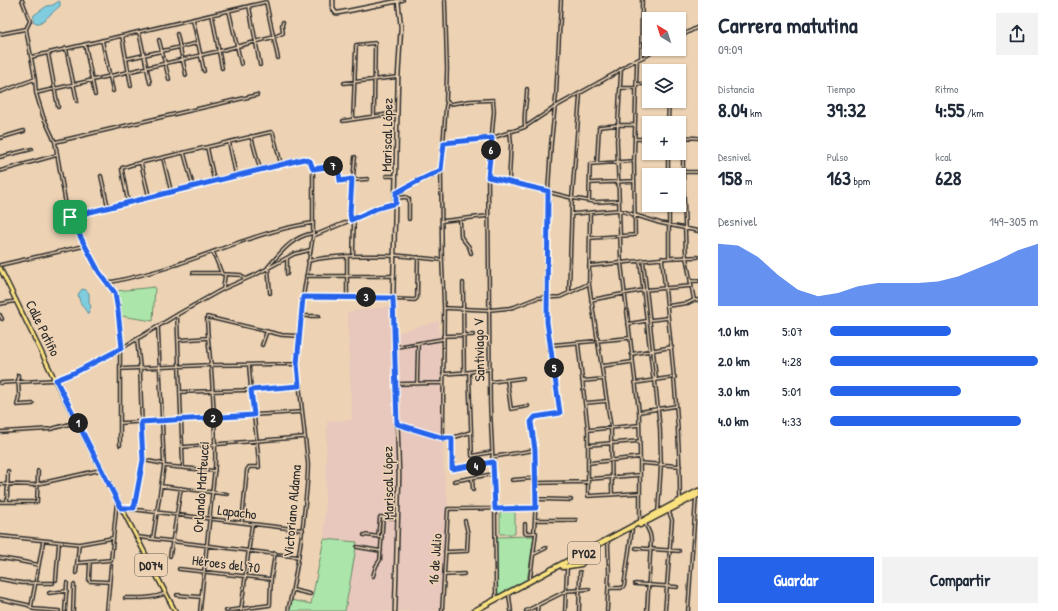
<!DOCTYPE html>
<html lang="es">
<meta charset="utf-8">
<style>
body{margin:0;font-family:"Patrick Hand",sans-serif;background:#f2f2f3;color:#1f2937;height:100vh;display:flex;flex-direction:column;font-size:15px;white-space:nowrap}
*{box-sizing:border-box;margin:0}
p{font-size:13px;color:#747a83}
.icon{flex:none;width:22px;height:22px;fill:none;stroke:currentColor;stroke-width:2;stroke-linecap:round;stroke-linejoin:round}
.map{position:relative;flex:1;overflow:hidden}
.sheet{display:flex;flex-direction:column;background:#fff;width:360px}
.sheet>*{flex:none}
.needle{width:26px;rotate:322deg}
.fabs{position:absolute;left:642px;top:12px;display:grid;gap:8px}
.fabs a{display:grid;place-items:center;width:44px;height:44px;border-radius:0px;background:#fff;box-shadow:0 1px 3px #0004;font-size:20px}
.pin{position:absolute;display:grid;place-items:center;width:34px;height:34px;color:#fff;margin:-17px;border-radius:8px;box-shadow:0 2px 6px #0006}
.km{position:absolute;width:20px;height:20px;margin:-10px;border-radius:50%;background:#222;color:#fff;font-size:11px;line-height:20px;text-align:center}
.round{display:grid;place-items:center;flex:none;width:42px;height:42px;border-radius:0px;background:#f2f2f3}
.headline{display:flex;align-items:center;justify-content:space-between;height:68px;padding:0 20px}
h1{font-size:22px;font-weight:700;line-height:30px}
.metrics{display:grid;grid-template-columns:repeat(3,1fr);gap:6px;height:68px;padding:4px 20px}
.metrics div{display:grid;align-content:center}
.metrics b{font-size:20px;font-weight:700}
.metrics small{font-size:11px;font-weight:400}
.metrics p{font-size:11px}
.chart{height:112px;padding:8px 20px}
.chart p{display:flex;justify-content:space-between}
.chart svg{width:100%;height:72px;margin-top:4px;fill:#2563eb;opacity:.7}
.cta{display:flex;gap:8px;margin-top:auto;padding:8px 20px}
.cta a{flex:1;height:46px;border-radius:0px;background:#2563eb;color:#fff;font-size:16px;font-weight:700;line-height:46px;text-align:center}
.cta a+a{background:#f2f2f3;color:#1f2937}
ul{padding:0 20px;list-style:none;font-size:13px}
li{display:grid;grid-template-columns:64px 48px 1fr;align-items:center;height:30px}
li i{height:10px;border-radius:5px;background:#2563eb}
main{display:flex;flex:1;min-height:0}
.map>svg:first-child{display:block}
.built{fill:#e8c8bc}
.green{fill:#abe5a9;stroke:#6b886a}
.water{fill:#80cde0;stroke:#5e8c98}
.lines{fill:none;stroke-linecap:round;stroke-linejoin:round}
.street-casing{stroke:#2b2b2b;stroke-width:4.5}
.secondary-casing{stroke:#2b2b2b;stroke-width:5.5}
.primary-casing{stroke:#2b2b2b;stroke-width:6}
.highway-casing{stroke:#2b2b2b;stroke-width:7}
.street{stroke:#edd3b4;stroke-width:1.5}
.secondary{stroke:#edd3b4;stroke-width:2.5}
.primary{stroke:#fae180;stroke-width:3}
.highway{stroke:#fae180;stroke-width:4}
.route-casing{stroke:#fff;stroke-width:8}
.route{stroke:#2563eb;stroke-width:5}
.labels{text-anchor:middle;stroke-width:3;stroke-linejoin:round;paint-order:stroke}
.shield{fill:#edd3b4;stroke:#655d54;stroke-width:1}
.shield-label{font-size:13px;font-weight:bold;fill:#2b2b2b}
.street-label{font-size:14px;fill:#2b2b2b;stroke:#edd3b4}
</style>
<main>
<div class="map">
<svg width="698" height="611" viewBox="0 0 698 611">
<rect width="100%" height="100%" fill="#edd3b4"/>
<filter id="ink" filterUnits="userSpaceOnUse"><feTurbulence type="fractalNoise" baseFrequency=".025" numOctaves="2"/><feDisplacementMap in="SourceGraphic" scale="8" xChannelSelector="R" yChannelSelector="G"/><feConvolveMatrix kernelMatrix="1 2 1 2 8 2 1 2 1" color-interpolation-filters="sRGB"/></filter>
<g filter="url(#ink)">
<!-- built -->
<path class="built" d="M391,306L392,334L439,321L444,472L448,505L441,611H345L357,543L324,539L327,421L352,420L347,312Z"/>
<!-- green -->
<path class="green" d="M155,287L153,321L121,316L116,291Z
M500,512H515V534H500Z
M534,536L527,581L497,596L496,537Z
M324,539L357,542L345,611H288L291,600L311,604Z"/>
<!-- water -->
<path class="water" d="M59,1L60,2V6C56,9 43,22 39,23C37,24 35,22 33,21L34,15L47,6L53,5Z
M82,289L86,290L89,293V303L91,306L88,314L80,302L78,295L79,293Z"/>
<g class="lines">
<!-- street casing -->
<g class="street-casing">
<path id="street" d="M22,0L30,21L26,29L35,79L36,93L43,116L55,142
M445,0L447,69L446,101L450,104L470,101L493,100L494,111L488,177L490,404L495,509L496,599
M398,1L403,0
M249,6L260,65
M229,11L241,64
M212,15L222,68
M193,20L204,71
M139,32L150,83
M0,34L26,29
M177,34L186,75
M122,36L131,86
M679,37L698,27
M102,40L113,91
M159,40L169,79
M85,44L95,95
M66,48L77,101
M48,53L58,107
M31,57L266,2L278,58
M641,58L642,0
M126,59L198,43
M621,70L617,141L621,262L639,412L640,457V521
M344,83L398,77
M636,84H649
M620,88H635
M0,92L35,79
M36,93L219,51L274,37L283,33L282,25L283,22
M353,119L356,45L375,43L374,116
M343,121L396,113
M668,123L669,101
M525,127C523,114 527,101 527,89
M251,136L260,169
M679,137L698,138
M683,137V172L686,257L694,300
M0,138L24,131
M635,139H649
M229,142L236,175
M445,143L492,138L525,127L555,107L614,74L628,64L648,55L657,49
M207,147L214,180
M184,153L193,186
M668,153V175
M0,157L32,149
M163,158L171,191
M141,163L149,197
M597,163L599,127L618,125H635
M313,169L334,166L339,174L340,181L368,179
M0,171L57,155
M683,172H698
M101,176L108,207
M386,176H395
M488,177L572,198L595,202L618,201
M509,181L511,143L510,131
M590,183L634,181
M397,193L417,181L441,171
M396,198L406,197L409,199V219
M589,201L590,164L634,161
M128,202L122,170V168L131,165L271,132L273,133L281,164
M669,205V258
M572,214L619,210L660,223L698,231
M590,214L589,284L611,428L612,494
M70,217L300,159C309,159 312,163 313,171V236L303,297L297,364L308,464C308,481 306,497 304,514C301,547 295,579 288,611
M460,219L461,237L469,247L471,253
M351,220L350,213L355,157
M442,221L488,216
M313,236L378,209L394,203
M590,238L635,235L634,161L637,60
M213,252L222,274L241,275L244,278
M394,255L442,260
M353,256L354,218
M287,258V274
M662,258C670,339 680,417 680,499
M308,261C336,254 366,256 394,256
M640,261L653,377L655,380L656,377L643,260
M0,265L84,246
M589,266L669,258L698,257
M193,273H221
M306,276H394
M690,281H698
M107,283C130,278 153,273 175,265C221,250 265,230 312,223
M463,283L464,373
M223,289L225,275
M569,292L572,198L580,95
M270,293L268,267C281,252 292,237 313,233
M347,296V256
M303,297L393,298
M393,299L415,300L417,298L418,257
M591,300L643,290L691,286
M0,304L16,301
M667,306L688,303L694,300H698
M444,308L489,310L509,308L514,307L537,298L560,297L588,284
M0,315L2,319
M177,315L183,468
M301,316H319
M650,320L668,318
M628,324L646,321
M158,328L164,466
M443,336L473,335
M179,340L207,338
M578,343L588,430V496L639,493
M262,345L267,331
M551,345L629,338
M396,347L443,339
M122,348L119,311L115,293L99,272L67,211L55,142L257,95
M631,354L672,347
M602,366L632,362
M120,369L210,365L297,364
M469,372L472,456L492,452
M443,374L469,372L490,369
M18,375L19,396L17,405L33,404
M507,380L511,409L528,406
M655,380L660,429L661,465L658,512
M582,381L604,379
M490,382L523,378
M0,383L55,380L68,376L122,348L180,313L223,289L257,274L294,254L310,250
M635,383L675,377
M396,384L443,383
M417,384L418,344
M180,392L251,390L298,386
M585,403L607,401
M639,412L676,406
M120,423L301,412
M398,425L446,439L452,438L471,432
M588,430L639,425
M0,432L51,429L77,422
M443,438L444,308L442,260L441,171L446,106L447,103
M452,438V469L493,462
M120,445V349
M588,445L640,441
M183,447L304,437
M492,457L535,450
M143,460L164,464
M589,463L640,457
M640,463L680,466
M472,478L473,490
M589,479L640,475
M512,480L535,478
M454,481L493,474
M536,483L588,482
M0,484L33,485L100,470
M161,486L227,494
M536,499L571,500
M0,502H37L38,471
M7,502L8,471
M122,508L303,530
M134,508L143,460L140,368L137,340
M536,520H576
M242,521L247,470L249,467H259C257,433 251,400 249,365
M645,523L650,534L651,540L647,611
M525,524V533H536L530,579
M534,533L536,499L535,450L531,422L535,417L560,413L547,326L546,298L548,191L551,144L556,96L561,0
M364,535L382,537
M0,536L79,544L113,538
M138,537L299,557
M378,537L380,517L397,518
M153,538L164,466L215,471
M357,547L381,551
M636,548L679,551
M445,552L467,551L468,534L465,521
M534,554L546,548
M170,556L181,488
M0,558L19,561L39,565
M90,562L89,581L109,582
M77,563L111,560L117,501
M179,569L270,579
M76,573L79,544
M444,575L464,574
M373,576L376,566L380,560L383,517
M0,579L22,583H53
M56,580L59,542
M635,584L677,587
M609,588H621L624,586L632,530
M293,590L310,594
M49,593L67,591
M177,595L201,597
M509,595L511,611
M125,598C139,598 153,599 166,593
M0,599L28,605L33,609L59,611
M31,607L43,542
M65,611L67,583
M73,611L74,585
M107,611L111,565
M200,611L215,466C216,433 213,399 211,365C209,349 207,333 207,317L282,335L299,336
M226,611L270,605L271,579L275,553
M241,611L252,524
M442,611L448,509L535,508
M526,611L566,591L589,589
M537,611L538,605
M565,611L567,568
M579,611L580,572
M607,611L609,572L608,543
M665,611L672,520L669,512
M688,611L696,497"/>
</g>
<!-- secondary casing -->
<g class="secondary-casing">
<path id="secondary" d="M333,0V9L336,13H338L398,1L401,27L398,77L393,298L399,475L395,611"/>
</g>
<!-- primary casing -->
<g class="primary-casing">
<path id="primary" d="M0,268L55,380L175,611"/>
</g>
<!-- highway casing -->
<g class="highway-casing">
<path id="highway" d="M640,525L698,495
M563,567L581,564L582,563L583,559L579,555
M474,611L698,491"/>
</g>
<!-- street -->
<use href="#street" class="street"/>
<!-- secondary -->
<use href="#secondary" class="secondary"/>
<!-- primary -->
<use href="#primary" class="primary"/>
<!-- highway -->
<use href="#highway" class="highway"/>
</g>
</g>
<g class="lines" filter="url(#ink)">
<!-- route casing -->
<g class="route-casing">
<path id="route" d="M492,138L488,177L548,191L547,322L560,413L535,417L531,422L535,450L536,508L495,509L493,462L452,469V438H443L397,424L393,298L303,297L297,364L299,386L251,390L254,415L141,422L143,460L134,508H121L56,380L76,372L122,348L118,311L115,293L99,272L70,217L304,159L310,161L313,169L334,166L339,174L340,181L352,179L350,213L351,220L378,208L396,203V193L418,181L441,170L444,143Z"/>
</g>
<!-- route -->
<use href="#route" class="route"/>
</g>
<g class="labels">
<!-- shield labels -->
<g class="shield">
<rect x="568" y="542" width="32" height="22" rx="3"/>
<rect x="135" y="554" width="32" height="22" rx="3"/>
</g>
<g class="shield-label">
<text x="584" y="558">PY02</text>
<text x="151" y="570">D074</text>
</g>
<!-- street labels -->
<g class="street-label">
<text transform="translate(387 135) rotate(-89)" y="5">Mariscal López</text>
<text transform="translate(43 328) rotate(64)" y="5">Calle Patiño</text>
<text transform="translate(479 350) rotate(-91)" y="5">Santiviago V</text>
<text transform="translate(388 483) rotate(-91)" y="5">Mariscal López</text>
<text transform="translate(201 487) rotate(-86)" y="5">Orlando Matteucci</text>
<text transform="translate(292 511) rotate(-85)" y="5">Victoriano Aldama</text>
<text transform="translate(237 512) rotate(7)" y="5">Lapacho</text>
<text transform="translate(435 559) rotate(-86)" y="5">16 de Julio</text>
<text transform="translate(226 564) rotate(7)" y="5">Héroes del 70</text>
</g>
</g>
</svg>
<div class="fabs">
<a><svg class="needle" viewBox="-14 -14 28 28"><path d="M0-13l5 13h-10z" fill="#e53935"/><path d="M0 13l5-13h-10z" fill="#747a83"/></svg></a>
<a><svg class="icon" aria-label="layers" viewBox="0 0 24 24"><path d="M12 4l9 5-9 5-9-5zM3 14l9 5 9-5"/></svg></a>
<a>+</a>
<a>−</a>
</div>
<div class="pin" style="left:70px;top:217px;background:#1e9e55"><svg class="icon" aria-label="arrive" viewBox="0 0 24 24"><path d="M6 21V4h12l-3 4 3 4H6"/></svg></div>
<b class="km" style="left:78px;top:423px">1</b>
<b class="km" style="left:213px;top:418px">2</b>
<b class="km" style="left:366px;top:297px">3</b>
<b class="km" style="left:476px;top:466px">4</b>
<b class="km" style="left:554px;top:368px">5</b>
<b class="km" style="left:491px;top:150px">6</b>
<b class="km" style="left:333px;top:166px">7</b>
</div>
<section class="sheet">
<div class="headline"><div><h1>Carrera matutina</h1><p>09:09</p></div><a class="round"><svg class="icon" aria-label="share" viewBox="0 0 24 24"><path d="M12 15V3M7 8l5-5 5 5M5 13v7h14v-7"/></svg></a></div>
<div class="metrics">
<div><p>Distancia</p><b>8.04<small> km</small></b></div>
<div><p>Tiempo</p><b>39:32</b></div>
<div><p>Ritmo</p><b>4:55<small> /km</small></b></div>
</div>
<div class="metrics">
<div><p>Desnivel</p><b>158<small> m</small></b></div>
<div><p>Pulso</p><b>163<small> bpm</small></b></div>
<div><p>kcal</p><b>628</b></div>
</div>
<div class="chart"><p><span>Desnivel</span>149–305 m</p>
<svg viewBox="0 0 160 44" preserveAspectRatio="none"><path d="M0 44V6L10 7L20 14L30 25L40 34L50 38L60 36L70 32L80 30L90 30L100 30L110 29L120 26L130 21L140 16L150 10L160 6V44z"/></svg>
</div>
<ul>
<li><b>1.0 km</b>5:07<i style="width:58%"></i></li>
<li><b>2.0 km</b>4:28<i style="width:100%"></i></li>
<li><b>3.0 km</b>5:01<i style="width:63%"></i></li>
<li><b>4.0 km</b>4:33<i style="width:92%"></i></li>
</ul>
<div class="cta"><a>Guardar</a><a>Compartir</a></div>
</section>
</main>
